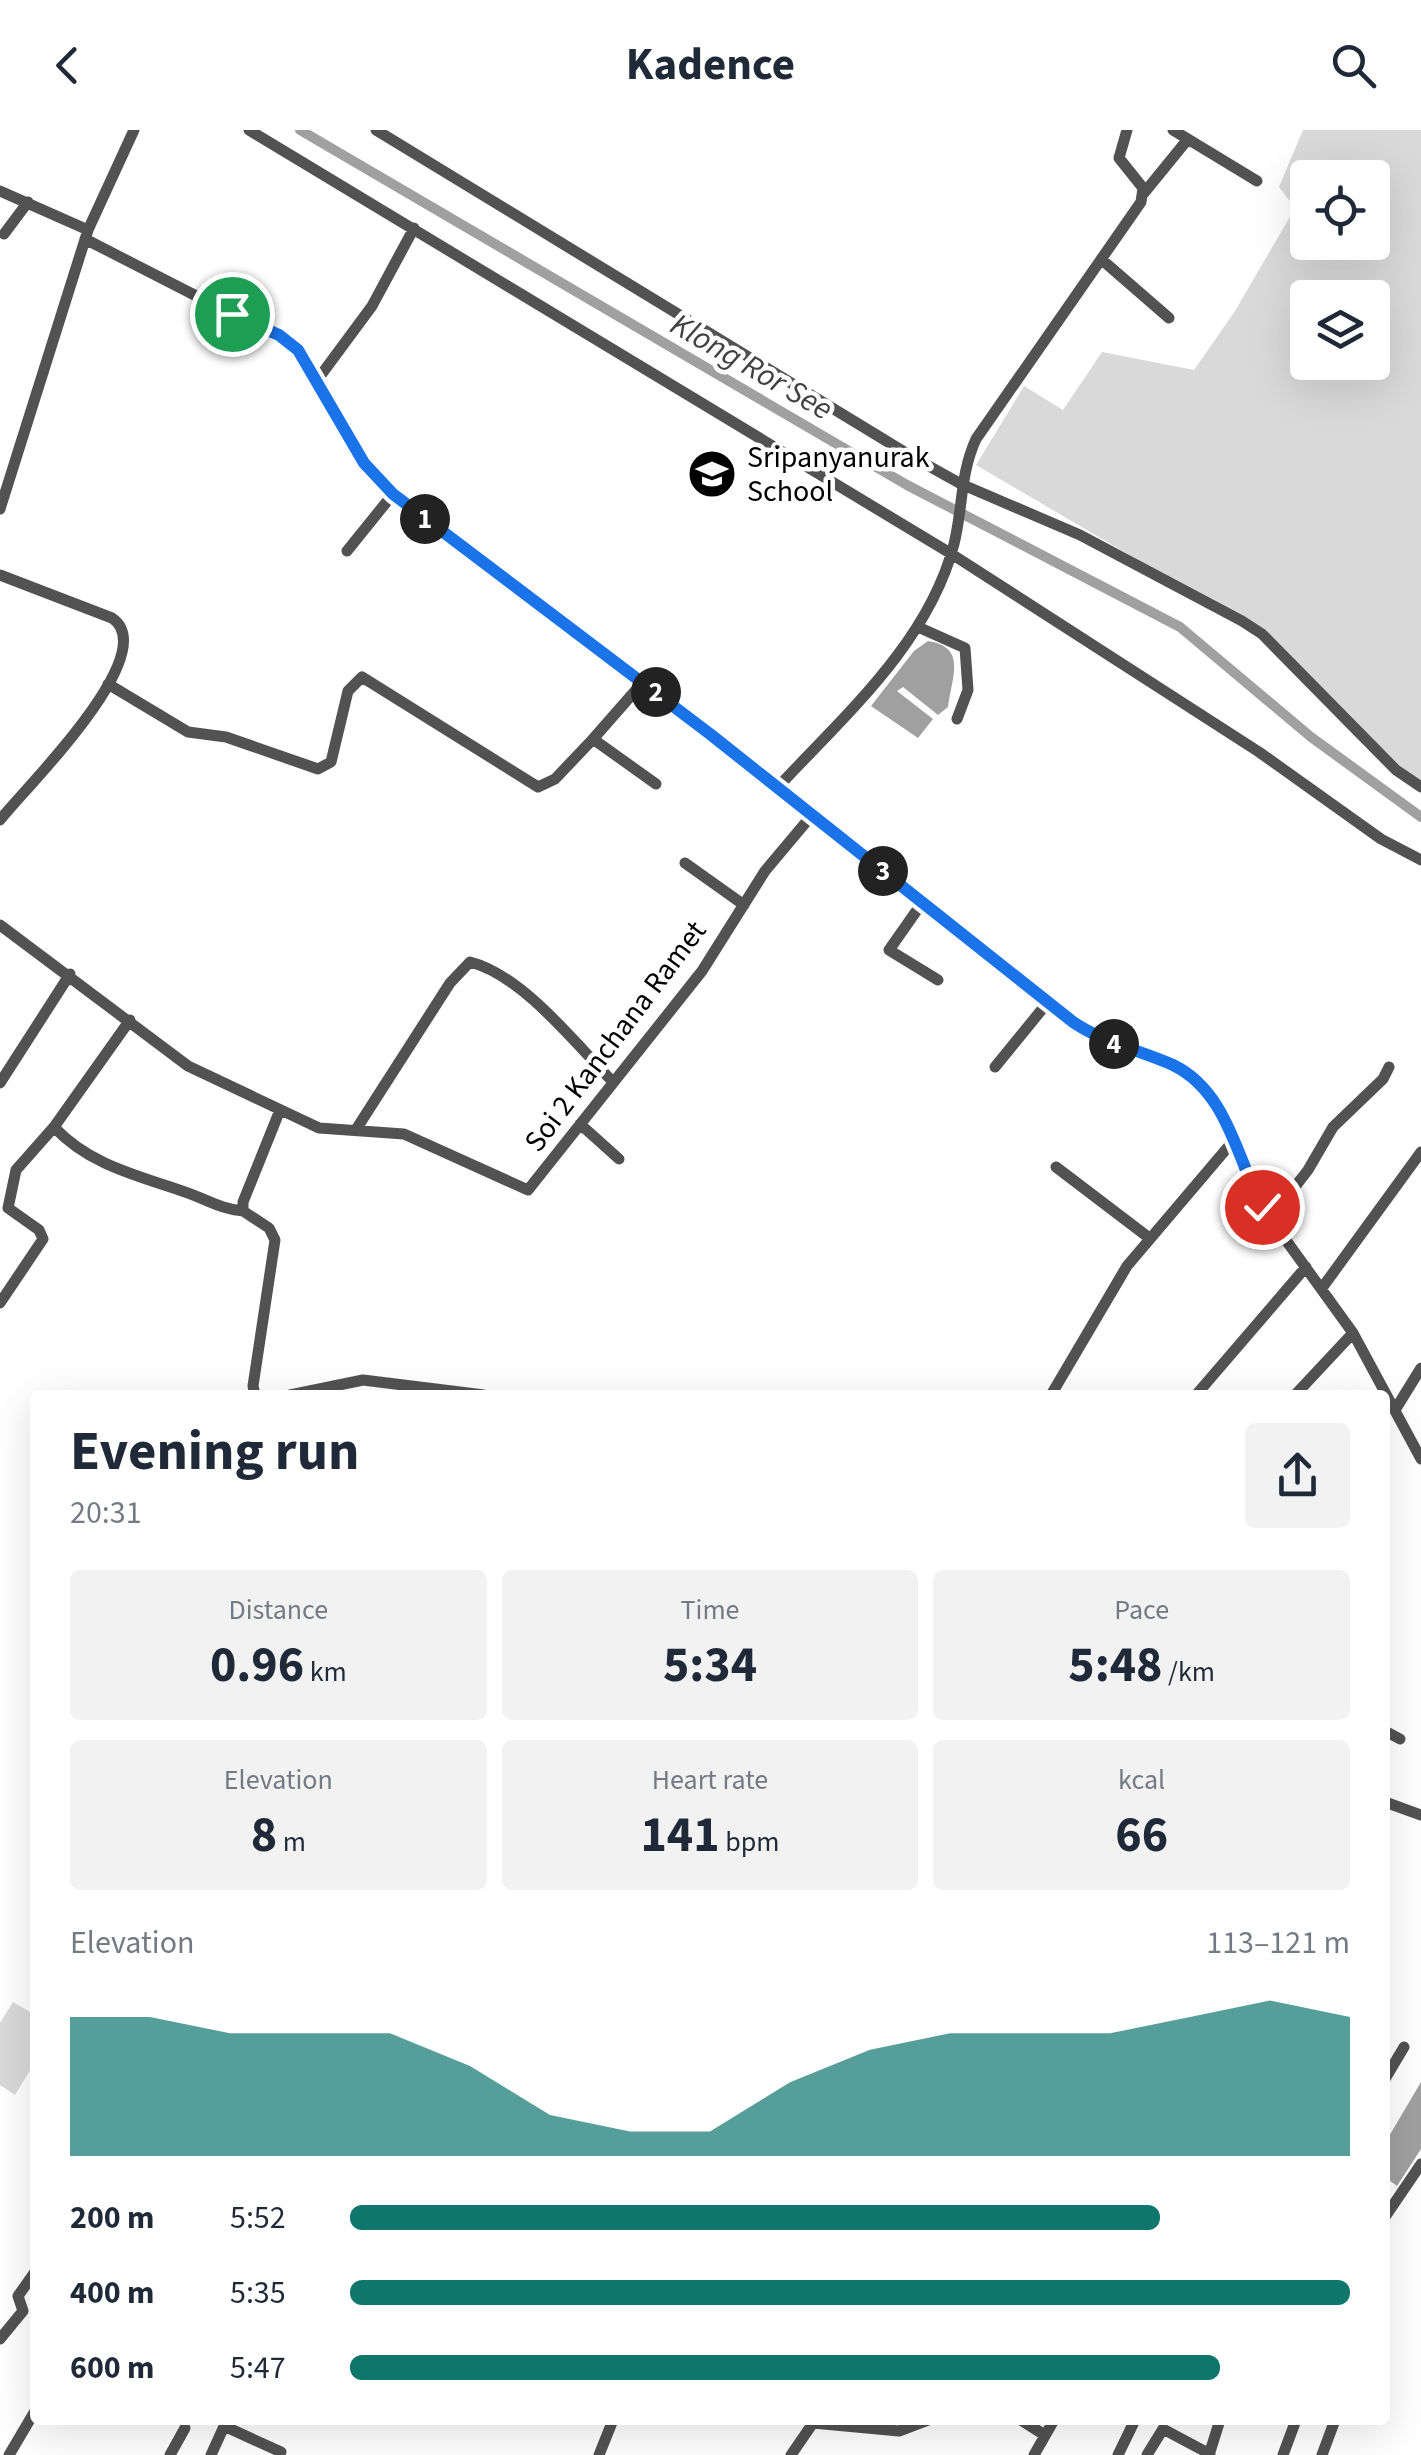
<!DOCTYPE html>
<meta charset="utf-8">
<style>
body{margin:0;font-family:"Source Sans 3",sans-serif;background:#f2f2f3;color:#1f2937;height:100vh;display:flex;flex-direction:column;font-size:38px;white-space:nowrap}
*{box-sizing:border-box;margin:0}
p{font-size:32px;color:#747a83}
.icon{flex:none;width:55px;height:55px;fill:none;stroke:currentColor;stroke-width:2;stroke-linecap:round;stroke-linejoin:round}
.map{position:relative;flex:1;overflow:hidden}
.details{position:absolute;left:30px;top:1260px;width:1360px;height:1035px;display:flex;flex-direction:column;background:#fff;border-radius:10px;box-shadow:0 10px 40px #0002}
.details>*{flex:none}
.controls{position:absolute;left:1290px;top:30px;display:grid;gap:20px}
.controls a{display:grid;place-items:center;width:100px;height:100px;border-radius:10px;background:#fff;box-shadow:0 10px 40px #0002;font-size:50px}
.pin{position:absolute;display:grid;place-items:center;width:85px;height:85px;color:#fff;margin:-42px;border:5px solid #fff;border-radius:50%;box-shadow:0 2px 10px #0007}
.km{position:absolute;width:50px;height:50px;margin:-25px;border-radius:50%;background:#222;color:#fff;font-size:28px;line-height:50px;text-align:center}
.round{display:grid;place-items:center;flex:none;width:105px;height:105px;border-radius:10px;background:#f2f2f3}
.headline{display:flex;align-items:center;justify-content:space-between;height:170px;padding:0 40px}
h1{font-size:55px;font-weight:700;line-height:75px}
.stats{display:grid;grid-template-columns:repeat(3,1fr);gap:15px;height:170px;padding:10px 40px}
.stats div{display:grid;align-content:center;border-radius:10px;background:#f2f2f3;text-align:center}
.stats b{font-size:50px;font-weight:700}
.stats small{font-size:28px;font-weight:400}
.stats p{font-size:28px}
.chart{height:280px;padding:20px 40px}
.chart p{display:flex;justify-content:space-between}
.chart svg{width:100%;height:180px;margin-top:10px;fill:#0f766e;opacity:.7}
ul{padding:0 40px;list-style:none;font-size:32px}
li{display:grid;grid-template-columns:160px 120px 1fr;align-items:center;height:75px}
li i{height:25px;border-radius:12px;background:#0f766e}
header{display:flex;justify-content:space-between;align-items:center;height:130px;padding:0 40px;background:#fff;font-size:45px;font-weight:700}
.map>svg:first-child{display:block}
.green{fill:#d9d9d9;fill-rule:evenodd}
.water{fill:#a0a0a0}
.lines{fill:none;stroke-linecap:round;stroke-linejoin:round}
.canal{stroke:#a0a0a0;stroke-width:10}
.minor{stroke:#525252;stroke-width:11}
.route-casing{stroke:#fff;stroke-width:20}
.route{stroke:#1a73e8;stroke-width:12}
.labels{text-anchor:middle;stroke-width:9;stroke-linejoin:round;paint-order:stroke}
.poi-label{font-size:30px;fill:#000;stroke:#fff;text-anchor:start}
.street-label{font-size:30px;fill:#000;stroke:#fff}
.water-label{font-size:32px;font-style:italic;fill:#414141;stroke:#fff}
</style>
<header><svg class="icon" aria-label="back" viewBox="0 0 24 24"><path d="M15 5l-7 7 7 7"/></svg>Kadence<svg class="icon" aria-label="search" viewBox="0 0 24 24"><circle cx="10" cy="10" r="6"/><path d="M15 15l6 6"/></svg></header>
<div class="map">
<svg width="1421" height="2325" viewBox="0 0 1421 2325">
<rect width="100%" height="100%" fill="#fff"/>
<!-- green -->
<path class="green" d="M1303,0H1421V652L1396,640L1242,491L976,335L1024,256L1063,280L1102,222L1194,240L1235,181L1295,78L1279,57ZM1308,48H1372V112H1308ZM1308,168H1372V232H1308Z
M13,1872L35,1885V1932L15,1965L0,1955V1893Z"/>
<!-- water -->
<path class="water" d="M928,511C967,517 952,546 948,577L938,585L903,557L897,561L933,589L918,608L871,576L914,521Z
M1421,1952V2019L1397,2056L1385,2047V2013Z"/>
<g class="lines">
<!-- canal -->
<path class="canal" d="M300,0L907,355L1180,497L1311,607L1421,687"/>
<!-- minor -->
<path class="minor" d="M249,0L950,423L1259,622L1381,709L1421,730
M376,0L911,326L961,354L1080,405L1242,491L1262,504L1396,640L1421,657
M1173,0L1257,51
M0,61L88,100
M1144,63L1188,9
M4,104L28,72
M85,109L294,216L365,333L393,364L643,552L1073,892L1103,911L1179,938L1209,963L1262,1077L1353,1203L1421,1329
M1101,129L1169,188
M318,249L372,176L414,98
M0,379L88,100L134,0
M347,421L393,364
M0,445L112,488C164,523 24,659 0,690
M918,497L965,518L968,560L957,589
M643,552L593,609L656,654
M108,554L188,602L226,607L318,639L331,632L348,561L362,547L538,657L555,649L593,609
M778,657C844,586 929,512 954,414C963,378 960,344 976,309L1141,72L1143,58L1119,28L1127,0
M685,733L744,775
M922,773L889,820L938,850
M0,795L188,936L319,998L404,1004L528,1060L702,841L765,741L812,685
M995,937L1048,872
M0,953L70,844
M580,994L619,1029
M54,997C89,1035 139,1046 185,1062C206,1069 220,1079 243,1081
M357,998L450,853L470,832C522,845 576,914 613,952
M1056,1037L1148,1107
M1270,1089L1308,1040L1333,997L1383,949L1389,937
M1322,1158L1421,1022
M0,1173L43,1109L39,1100L8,1078L16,1040L54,997L130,890
M255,1265L253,1256L275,1110L269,1098L243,1081V1072L280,980
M290,1265L363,1250L484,1265
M1051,1265L1127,1136L1234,1010
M1196,1265L1306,1137
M1295,1265L1353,1203
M1395,1280L1421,1238
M1385,1601L1400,1609
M1385,1672L1421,1685
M1385,1949L1404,1917
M1385,2087L1421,2034
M0,2209L23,2181L18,2166L35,2142
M1021,2290L1043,2304
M224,2296L281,2322
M9,2325L35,2281
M170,2325L185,2298
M211,2325L226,2292
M599,2325L613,2290
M791,2325L813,2293L899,2301L928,2290
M1034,2325L1054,2290
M1118,2325L1135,2290
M1147,2325L1163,2299L1210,2324
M1209,2325L1220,2290
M1283,2325L1296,2290
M1322,2325L1335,2290"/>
</g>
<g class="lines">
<!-- route casing -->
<g class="route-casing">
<path id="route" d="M232,184L279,205L298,220L364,333L393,364L710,604L1073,892C1104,913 1139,920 1173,935C1227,961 1237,1028 1262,1077"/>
</g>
<!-- route -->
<use href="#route" class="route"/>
</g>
<!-- icons -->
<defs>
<g id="school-disc" transform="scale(2.5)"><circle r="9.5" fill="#000" stroke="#fff"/><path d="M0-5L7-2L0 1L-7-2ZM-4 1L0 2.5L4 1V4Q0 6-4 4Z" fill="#fff"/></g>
</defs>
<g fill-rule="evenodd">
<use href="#school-disc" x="712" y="344"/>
</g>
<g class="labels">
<!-- poi labels -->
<g class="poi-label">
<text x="747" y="337">Sripanyanurak<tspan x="747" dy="34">School</tspan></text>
</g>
<!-- street labels -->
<g class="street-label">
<text transform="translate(615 906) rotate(-53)" y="10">Soi 2 Kanchana Ramet</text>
</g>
<!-- water labels -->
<g class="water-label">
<text transform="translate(752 236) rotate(30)" y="11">Klong Ror See</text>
</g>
</g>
</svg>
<div class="controls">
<a><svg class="icon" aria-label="locate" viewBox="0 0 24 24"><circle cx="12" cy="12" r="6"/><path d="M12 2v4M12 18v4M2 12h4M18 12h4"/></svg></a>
<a><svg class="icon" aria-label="layers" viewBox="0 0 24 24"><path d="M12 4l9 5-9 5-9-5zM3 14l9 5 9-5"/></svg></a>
</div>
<div class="pin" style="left:232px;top:184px;background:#1e9e55"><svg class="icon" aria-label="arrive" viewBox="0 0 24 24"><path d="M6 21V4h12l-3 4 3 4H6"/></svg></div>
<div class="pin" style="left:1262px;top:1077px;background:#d93025"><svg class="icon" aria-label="check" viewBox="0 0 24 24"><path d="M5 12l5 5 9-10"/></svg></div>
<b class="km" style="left:425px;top:389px">1</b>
<b class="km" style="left:656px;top:562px">2</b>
<b class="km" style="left:883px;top:741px">3</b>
<b class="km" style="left:1114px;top:914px">4</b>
<section class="details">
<div class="headline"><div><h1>Evening run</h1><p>20:31</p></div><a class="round"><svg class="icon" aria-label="share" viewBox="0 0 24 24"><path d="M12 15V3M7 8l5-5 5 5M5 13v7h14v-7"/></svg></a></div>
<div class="stats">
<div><p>Distance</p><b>0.96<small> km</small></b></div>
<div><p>Time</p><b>5:34</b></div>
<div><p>Pace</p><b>5:48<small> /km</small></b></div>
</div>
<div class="stats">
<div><p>Elevation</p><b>8<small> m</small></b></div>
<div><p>Heart rate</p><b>141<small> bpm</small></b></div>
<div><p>kcal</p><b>66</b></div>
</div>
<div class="chart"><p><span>Elevation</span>113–121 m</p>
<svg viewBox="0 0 160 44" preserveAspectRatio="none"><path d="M0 44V10L10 10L20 14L30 14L40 14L50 22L60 34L70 38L80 38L90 26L100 18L110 14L120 14L130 14L140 10L150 6L160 10V44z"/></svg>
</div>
<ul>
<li><b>200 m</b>5:52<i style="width:81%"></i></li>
<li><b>400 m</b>5:35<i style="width:100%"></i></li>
<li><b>600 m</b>5:47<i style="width:87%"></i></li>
</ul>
</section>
</div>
